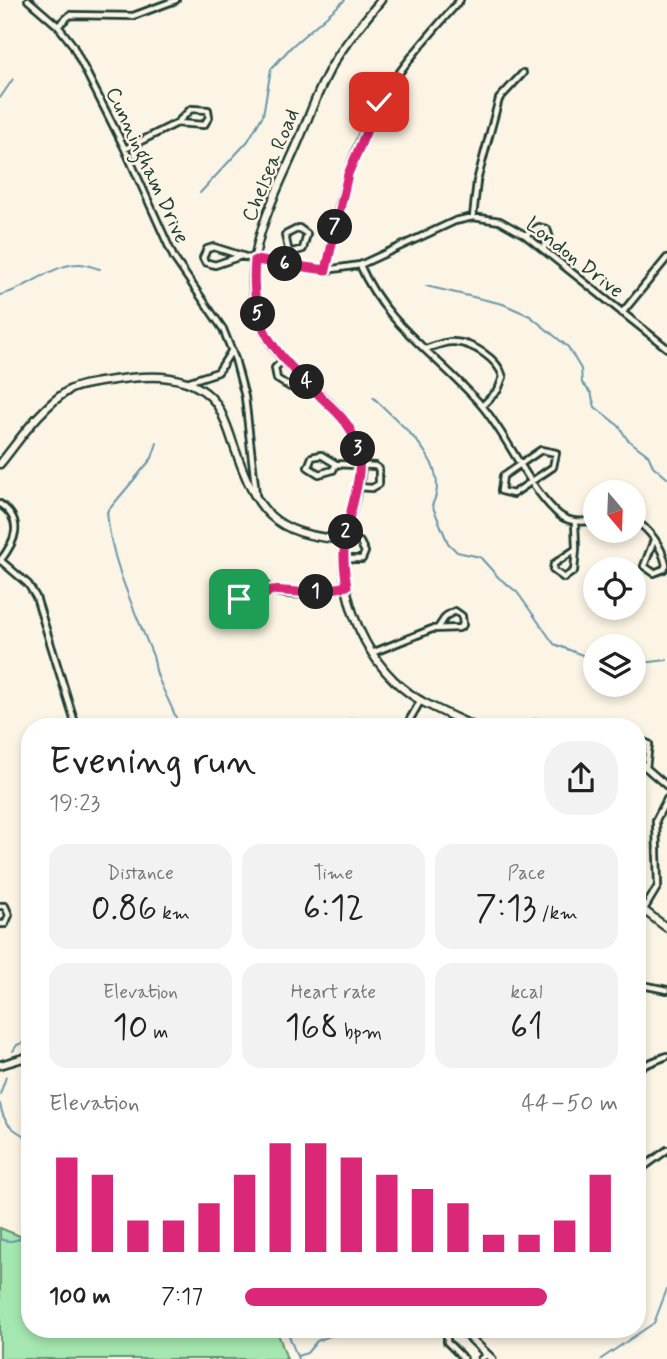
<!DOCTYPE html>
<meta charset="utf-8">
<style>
body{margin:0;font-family:Mynerve,sans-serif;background:#f2f2f2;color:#222;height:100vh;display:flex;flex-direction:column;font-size:26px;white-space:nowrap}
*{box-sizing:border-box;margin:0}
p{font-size:23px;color:#767676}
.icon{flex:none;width:38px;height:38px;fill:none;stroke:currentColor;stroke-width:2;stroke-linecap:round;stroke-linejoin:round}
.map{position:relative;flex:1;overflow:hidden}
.sheet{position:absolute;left:21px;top:718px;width:625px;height:620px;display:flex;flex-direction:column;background:#fff;border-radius:28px;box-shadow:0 4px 10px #0003}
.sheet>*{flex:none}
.needle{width:46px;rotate:161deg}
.controls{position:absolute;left:583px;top:480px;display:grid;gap:14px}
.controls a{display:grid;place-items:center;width:63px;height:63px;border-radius:50%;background:#fff;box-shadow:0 4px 10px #0003;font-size:35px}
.pin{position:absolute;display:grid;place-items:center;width:60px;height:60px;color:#fff;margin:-30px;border-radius:14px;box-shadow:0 4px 10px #0006}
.km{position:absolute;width:35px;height:35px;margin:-18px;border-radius:50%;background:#222;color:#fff;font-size:19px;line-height:35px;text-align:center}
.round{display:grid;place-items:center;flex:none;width:74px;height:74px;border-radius:28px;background:#f2f2f2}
.overview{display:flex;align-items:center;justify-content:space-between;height:119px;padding:0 28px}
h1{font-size:38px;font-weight:600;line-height:52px}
.figures{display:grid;grid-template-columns:repeat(3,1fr);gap:10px;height:119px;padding:7px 28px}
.figures div{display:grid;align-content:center;border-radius:18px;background:#f2f2f2;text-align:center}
.figures b{font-size:35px;font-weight:600}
.figures small{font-size:19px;font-weight:400}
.figures p{font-size:19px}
.chart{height:196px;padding:14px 28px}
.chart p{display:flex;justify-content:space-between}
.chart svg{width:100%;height:126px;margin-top:7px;stroke:#db2777;stroke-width:6}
ul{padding:0 28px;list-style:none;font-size:23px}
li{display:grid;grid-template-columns:112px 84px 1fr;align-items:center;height:52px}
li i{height:18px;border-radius:9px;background:#db2777}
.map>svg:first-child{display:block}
.green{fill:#a5e7b0;stroke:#629272;stroke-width:2}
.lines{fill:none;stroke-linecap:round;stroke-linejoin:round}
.stream{stroke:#6997ab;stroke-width:2}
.street-casing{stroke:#1f3d34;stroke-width:10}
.secondary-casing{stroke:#1f3d34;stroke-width:11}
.street{stroke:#fcf5e5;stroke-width:4.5}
.secondary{stroke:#fcf5e5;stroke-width:6}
.route-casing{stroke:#fff;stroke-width:14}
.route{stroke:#db2777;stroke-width:9}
.labels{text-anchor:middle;stroke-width:5;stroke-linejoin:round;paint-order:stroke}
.street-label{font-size:21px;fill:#1f3d34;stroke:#fcf5e5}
</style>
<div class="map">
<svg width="667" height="1359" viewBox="0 0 667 1359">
<rect width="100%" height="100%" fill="#fcf5e5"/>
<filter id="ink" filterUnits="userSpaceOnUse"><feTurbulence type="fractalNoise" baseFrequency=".0143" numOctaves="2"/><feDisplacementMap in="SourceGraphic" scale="14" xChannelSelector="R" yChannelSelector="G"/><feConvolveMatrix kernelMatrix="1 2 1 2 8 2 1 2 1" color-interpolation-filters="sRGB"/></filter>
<g filter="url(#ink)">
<!-- green -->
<path class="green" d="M0,1228L30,1240V1328H276L287,1359H0Z"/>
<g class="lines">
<!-- stream -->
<path class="stream" d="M0,98L13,79
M200,193L248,141L263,115L271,69L292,46L345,0
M426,286L503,304L530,316L568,347L581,369L582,383L591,393L595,407L619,426L627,439L648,455L653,466L667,478
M0,295C27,290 50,265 78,264C85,263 94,268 100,269
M373,397C399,424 454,464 432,505L448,543L457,552L480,557L499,578L517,592L554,644L595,660
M157,443L152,458L107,512C111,562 134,609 153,656C155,662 155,670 158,677C164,693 174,710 179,726
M634,664L667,660
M13,1051L17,1045L30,1040
M0,1094L6,1077
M0,1104C3,1124 13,1130 30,1139
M0,1239C12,1244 20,1239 30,1232
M286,1328L298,1359
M297,1356L307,1353L317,1341L350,1328
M601,1359L654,1323L667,1289"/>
<!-- street casing -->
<g class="street-casing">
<path id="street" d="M28,0L58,26L72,44L125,149L174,258L223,329L235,359L245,397L256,494
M58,26L70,15L133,16L176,0
M125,149L177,123L204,125L209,117L208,110L191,109L177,123
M473,217L477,181L499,99L523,73
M525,235L539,227L547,229L550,238L543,249
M241,256L215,265L205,262L203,258L207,249L214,247L255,260L326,270L360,265L455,221L473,217L500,221L525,235L667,348
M287,264L289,253L285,235L299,228L307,234L303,249L289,253
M360,265C385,325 441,358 482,406C508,437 527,484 555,511C566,523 580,522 595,521
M326,270C336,213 349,151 380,101C402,65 432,32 460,0
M622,313L667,258
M426,349C434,346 445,341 454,342C473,343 498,359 503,377L498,390L482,406
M283,360L275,368L277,379L290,387L307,383
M187,382L218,372L232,350
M541,450L556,453L553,467L513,494L501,491L503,476Z
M336,464L333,470L319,474L308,467L312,457L321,455L336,464L375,466L379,469V484L372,488L359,487
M0,504C25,521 15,542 0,561
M634,520C650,529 662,547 666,565L664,569L654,573L644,566L654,540
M575,522L576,549L554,564L553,570L564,578L574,571L576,549
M345,540L360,542L365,552L362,559H345
M0,560L28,584L36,597L76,726
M271,590L251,606L239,599V590L255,574C260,579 266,587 272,590C293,600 325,590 347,585
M372,653L432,629L459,628L463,625L462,616L455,611L446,616L438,628
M347,726L352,723L360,726
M406,726L421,700
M524,726L537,723L540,726
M637,739L649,744L646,768
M637,760L667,786
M0,906H5L9,915L5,924H0
M643,911L658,886L656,820L667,799
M637,984L667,990
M637,1068L667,1056
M637,1172L667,1150
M447,1328V1342L464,1359
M545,1328L549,1331L557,1328
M481,1359L487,1354"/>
</g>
<!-- secondary casing -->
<g class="secondary-casing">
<path id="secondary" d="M381,0C366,19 349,38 336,59C320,84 311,112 299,140C281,183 253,232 253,280C253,301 259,322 269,340C292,381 345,402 359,449C367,479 350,508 345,537C337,599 367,669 421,701C438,710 456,718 473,726
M0,464C20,439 41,407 69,390C78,385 89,384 100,382C137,376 188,368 215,402C224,414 229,432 234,446C257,512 271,534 345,540
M637,905L667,928
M0,1065L30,1056
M460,1328L492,1359"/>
</g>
<!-- street -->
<use href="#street" class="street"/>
<!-- secondary -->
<use href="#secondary" class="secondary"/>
</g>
</g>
<g class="lines" filter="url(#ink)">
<!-- route casing -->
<g class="route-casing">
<path id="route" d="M239,599L251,606L271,590L312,593L347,586C344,570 343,553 345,538C351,499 371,467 350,429C343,416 331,407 321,397C275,351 249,331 255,260L326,270L348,174L379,102"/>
</g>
<!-- route -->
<use href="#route" class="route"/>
</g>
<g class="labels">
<!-- street labels -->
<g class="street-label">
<text transform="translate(148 165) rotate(65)" y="7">Cunningham Drive</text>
<text transform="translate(270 165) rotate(-68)" y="7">Chelsea Road</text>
<text transform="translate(575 257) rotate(38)" y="7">London Drive</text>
</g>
</g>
</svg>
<div class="controls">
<a><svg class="needle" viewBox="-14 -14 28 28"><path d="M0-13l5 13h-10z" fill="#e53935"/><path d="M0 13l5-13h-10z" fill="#767676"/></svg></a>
<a><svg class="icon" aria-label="locate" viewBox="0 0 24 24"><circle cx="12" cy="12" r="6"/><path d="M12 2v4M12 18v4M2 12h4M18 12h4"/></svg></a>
<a><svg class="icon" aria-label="layers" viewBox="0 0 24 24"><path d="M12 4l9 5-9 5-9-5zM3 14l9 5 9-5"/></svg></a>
</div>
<div class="pin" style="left:239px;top:599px;background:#1e9e55"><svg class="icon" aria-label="arrive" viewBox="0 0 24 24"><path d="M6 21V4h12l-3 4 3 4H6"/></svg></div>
<div class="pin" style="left:379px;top:102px;background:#d93025"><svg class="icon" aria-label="check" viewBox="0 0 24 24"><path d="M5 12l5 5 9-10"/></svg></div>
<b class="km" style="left:316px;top:592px">1</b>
<b class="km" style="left:346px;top:532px">2</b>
<b class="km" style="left:358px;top:449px">3</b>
<b class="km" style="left:307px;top:382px">4</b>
<b class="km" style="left:258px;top:314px">5</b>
<b class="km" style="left:285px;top:264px">6</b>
<b class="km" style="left:335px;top:227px">7</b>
<section class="sheet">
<div class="overview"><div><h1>Evening run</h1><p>19:23</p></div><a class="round"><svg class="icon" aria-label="share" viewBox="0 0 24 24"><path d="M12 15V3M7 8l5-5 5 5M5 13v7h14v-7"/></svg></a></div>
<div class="figures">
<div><p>Distance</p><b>0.86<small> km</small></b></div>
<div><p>Time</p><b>6:12</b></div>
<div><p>Pace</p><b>7:13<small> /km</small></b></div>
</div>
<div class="figures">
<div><p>Elevation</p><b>10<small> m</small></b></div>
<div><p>Heart rate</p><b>168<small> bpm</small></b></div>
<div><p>kcal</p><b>61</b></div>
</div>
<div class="chart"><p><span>Elevation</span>44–50 m</p>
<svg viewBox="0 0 160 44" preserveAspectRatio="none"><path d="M5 44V11M15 44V17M25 44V33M35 44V33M45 44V27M55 44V17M65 44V6M75 44V6M85 44V11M95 44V17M105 44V22M115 44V27M125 44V38M135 44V38M145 44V33M155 44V17"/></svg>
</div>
<ul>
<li><b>100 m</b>7:17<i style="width:81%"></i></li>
</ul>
</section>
</div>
